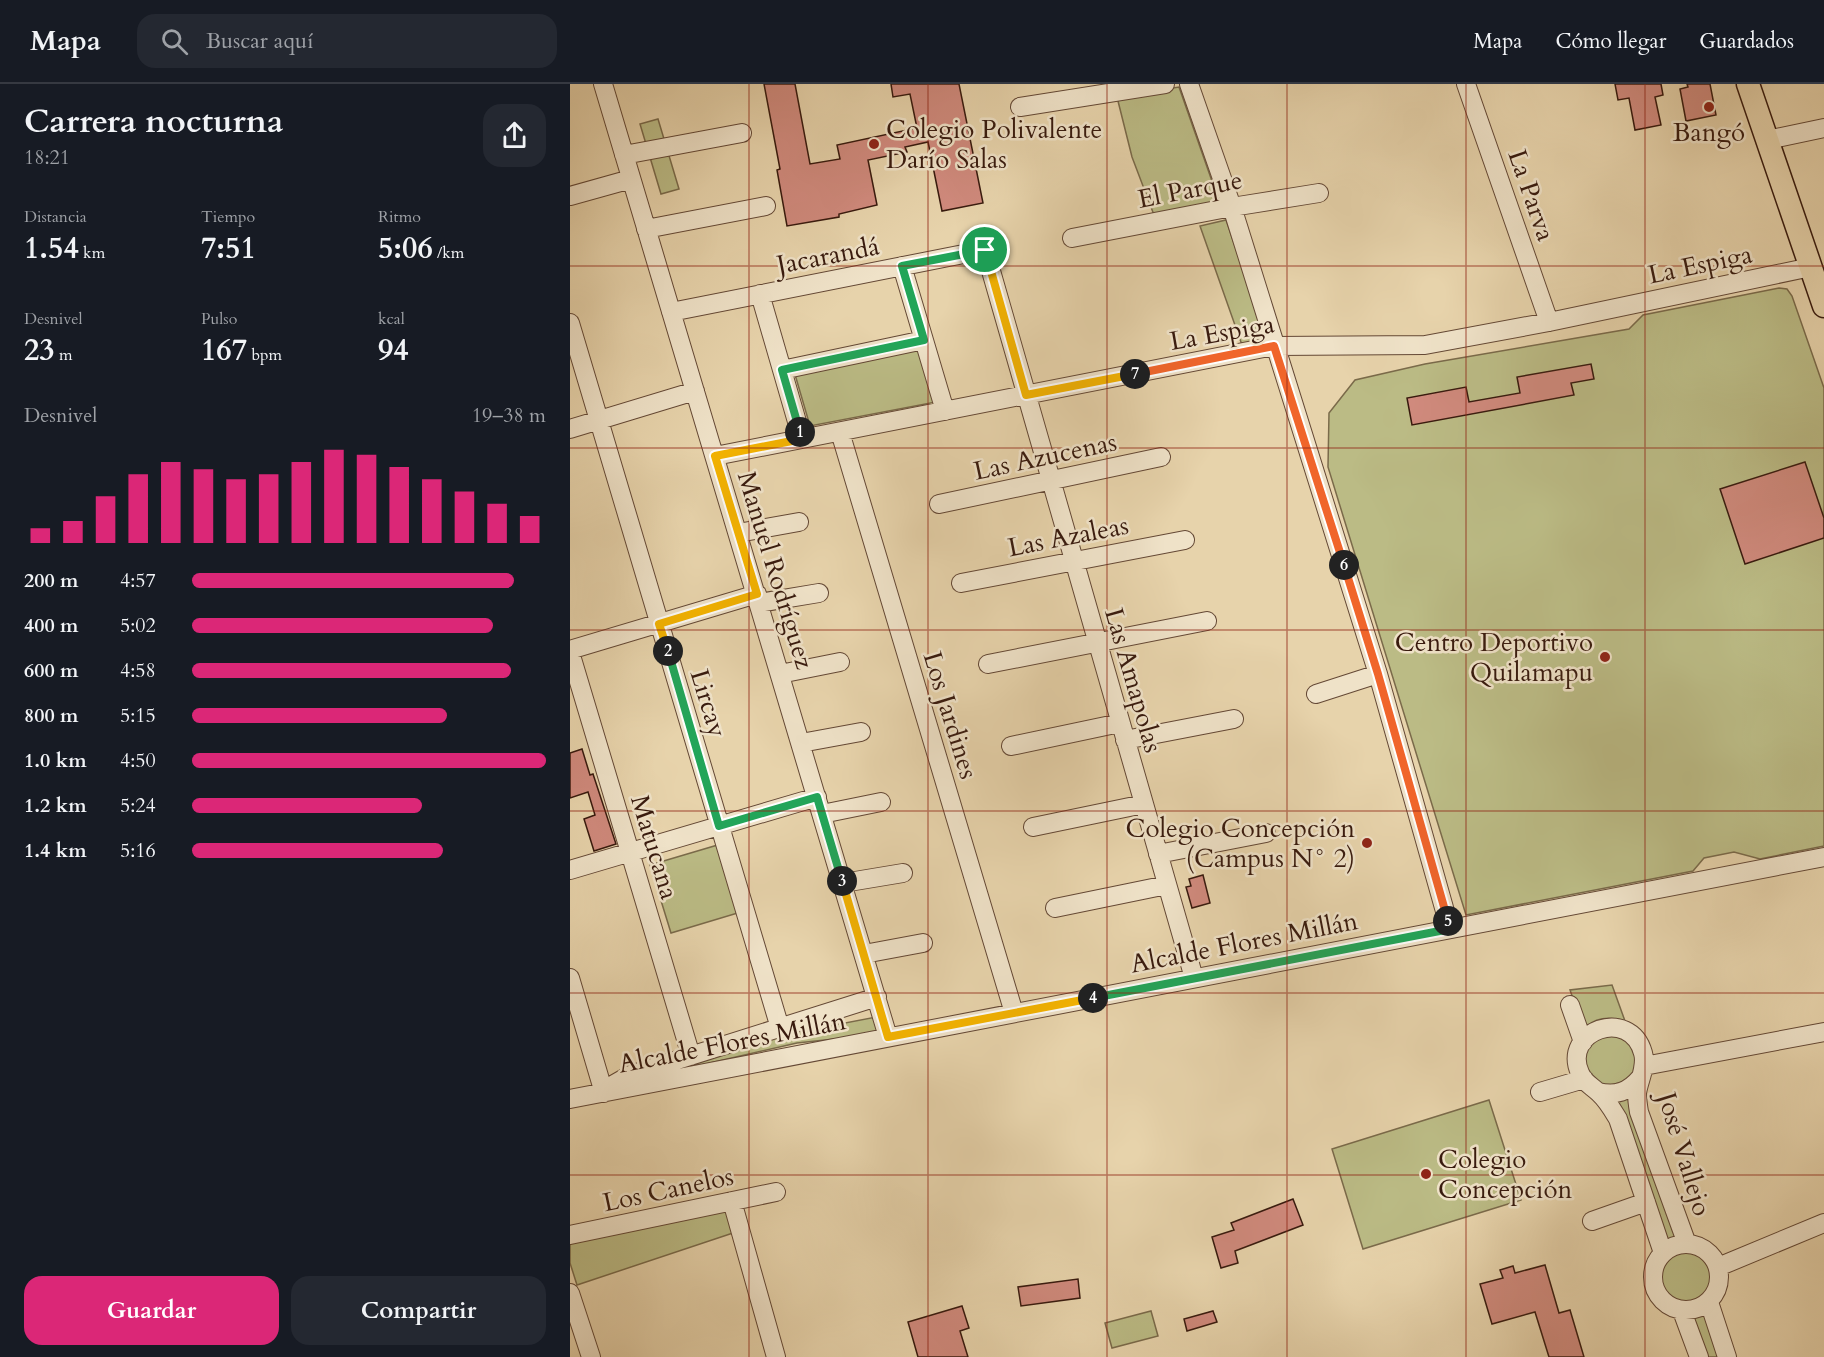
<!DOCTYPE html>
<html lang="es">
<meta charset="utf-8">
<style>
body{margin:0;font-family:Cardo,serif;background:#242831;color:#f1f3f6;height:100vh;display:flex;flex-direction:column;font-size:22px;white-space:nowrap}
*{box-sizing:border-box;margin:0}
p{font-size:20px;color:#9ea1a6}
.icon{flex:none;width:33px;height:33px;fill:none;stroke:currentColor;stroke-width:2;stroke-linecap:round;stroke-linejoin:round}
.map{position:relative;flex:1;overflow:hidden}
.sheet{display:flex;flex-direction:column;background:#171b24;width:570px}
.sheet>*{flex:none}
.pin{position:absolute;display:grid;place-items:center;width:51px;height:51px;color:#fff;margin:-26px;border:3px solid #fff;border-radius:50%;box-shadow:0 2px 6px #0007}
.km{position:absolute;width:30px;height:30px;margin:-15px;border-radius:50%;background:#222;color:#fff;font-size:16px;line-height:30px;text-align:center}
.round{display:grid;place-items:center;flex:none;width:63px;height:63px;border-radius:18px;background:#242831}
.summary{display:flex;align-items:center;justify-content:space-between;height:102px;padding:0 24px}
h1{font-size:33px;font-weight:700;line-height:45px}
.stats{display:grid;grid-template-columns:repeat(3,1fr);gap:9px;height:102px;padding:6px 24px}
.stats div{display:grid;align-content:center}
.stats b{font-size:30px;font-weight:700}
.stats small{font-size:16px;font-weight:400}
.stats p{font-size:16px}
.chart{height:168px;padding:12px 24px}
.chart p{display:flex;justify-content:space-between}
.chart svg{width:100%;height:108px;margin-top:6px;stroke:#db2777;stroke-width:6}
.cta{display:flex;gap:12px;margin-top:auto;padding:12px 24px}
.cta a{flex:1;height:69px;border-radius:18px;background:#db2777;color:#fff;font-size:24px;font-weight:700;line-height:69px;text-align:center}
.cta a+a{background:#242831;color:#f1f3f6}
ul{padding:0 24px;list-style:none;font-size:20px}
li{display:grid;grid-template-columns:96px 72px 1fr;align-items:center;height:45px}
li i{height:15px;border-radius:8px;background:#db2777}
header{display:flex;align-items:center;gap:36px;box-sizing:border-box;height:84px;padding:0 30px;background:#171b24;border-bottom:2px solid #363941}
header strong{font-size:28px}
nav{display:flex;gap:33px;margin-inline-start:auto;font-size:21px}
.search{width:420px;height:54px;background:#242831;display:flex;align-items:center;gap:15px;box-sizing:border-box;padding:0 21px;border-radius:18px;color:#9ea1a6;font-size:22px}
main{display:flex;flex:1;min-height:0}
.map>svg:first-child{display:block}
.green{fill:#bbbb85;stroke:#7a6a4a;stroke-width:1.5}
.building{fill:#d08a7d;stroke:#381a0e;stroke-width:1.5}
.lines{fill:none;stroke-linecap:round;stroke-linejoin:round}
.minor-casing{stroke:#644835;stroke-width:20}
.major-casing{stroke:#381a0e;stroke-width:25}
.minor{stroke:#efe2c8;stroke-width:18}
.major{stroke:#e7d3ab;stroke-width:22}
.split-1-casing{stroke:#fff;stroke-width:12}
.split-2-casing{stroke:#fff;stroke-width:12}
.split-3-casing{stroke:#fff;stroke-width:12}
.split-4-casing{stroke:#fff;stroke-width:12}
.split-5-casing{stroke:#fff;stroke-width:12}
.split-6-casing{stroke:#fff;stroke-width:12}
.split-7-casing{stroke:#fff;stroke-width:12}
.split-8-casing{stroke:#fff;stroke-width:12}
.split-1{stroke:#22a559;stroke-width:8}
.split-2{stroke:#f5b400;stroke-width:8}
.split-3{stroke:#22a559;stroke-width:8}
.split-4{stroke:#f5b400;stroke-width:8}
.split-5{stroke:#22a559;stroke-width:8}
.split-6{stroke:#f0652b;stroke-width:8}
.split-7{stroke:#f0652b;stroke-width:8}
.split-8{stroke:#f5b400;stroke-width:8}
.grid{fill:none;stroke:#8f2418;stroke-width:1.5;stroke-opacity:0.55}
.poi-dot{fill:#8f2418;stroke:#efe2c8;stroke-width:2}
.labels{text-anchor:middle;stroke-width:5;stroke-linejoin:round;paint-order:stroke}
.poi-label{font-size:26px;fill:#381a0e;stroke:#efe2c8;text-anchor:start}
.street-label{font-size:26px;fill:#381a0e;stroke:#efe2c8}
</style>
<header>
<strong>Mapa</strong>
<div class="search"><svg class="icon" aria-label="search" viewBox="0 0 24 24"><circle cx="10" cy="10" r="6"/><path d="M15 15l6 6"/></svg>Buscar aquí</div>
<nav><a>Mapa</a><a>Cómo llegar</a><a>Guardados</a></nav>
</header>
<main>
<section class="sheet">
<div class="summary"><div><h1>Carrera nocturna</h1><p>18:21</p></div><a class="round"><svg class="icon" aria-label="share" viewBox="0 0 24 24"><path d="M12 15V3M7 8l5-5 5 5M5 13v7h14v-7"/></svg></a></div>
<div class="stats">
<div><p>Distancia</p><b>1.54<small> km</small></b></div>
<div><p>Tiempo</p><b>7:51</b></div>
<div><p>Ritmo</p><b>5:06<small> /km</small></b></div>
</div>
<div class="stats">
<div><p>Desnivel</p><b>23<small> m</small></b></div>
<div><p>Pulso</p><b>167<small> bpm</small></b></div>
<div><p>kcal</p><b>94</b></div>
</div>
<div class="chart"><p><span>Desnivel</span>19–38 m</p>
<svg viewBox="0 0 160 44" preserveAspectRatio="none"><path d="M5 44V38M15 44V35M25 44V25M35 44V16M45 44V11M55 44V14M65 44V18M75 44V16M85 44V11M95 44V6M105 44V8M115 44V13M125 44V18M135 44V23M145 44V28M155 44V33"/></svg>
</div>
<ul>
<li><b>200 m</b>4:57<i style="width:91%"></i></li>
<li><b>400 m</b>5:02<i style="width:85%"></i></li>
<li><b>600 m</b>4:58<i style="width:90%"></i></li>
<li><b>800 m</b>5:15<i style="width:72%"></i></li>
<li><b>1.0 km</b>4:50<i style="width:100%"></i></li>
<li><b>1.2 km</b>5:24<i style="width:65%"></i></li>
<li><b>1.4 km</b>5:16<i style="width:71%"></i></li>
</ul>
<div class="cta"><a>Guardar</a><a>Compartir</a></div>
</section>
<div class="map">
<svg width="1254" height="1273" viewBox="0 0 1254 1273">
<rect width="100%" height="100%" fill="#e7d3ab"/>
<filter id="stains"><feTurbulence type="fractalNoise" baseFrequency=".00333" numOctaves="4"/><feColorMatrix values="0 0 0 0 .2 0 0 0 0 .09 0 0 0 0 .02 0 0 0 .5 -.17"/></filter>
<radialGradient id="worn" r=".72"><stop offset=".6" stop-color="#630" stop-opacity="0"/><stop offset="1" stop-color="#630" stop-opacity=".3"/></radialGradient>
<!-- green -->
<path class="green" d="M609,3L650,120L584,131L562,73L547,13Z
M88,35L109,105L91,110L70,40Z
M656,136L698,258L672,261L630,142Z
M1209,204L1217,205L1222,212L1254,304V762L1190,775L1164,768L1134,774L1123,787L896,831L758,383L759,329L785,296L855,280L1059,245L1073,231Z
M350,263L366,318L240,342L224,287Z
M151,760L171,828L101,849L80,781Z
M1042,901L1055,937C1040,932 1023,933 1014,946L1000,906Z
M306,933L311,950L227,959L118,984L116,978L223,949Z
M1034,947L1067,960L1064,995L1030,1004L1013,987L1015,962Z
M1057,1010L1115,1159L1097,1165L1047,1020L1050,1011Z
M919,1016L951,1116L793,1165L762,1065Z
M156,1123L163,1149L7,1201L0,1179V1158Z
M1086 1194a30 30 0 1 1 60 0a30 30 0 1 1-60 0Z
M1139,1225L1154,1273H1131L1117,1232Z
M581,1227L588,1252L542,1264L535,1239Z"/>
<!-- building -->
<path class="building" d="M194,0H225L240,80L270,75L267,61L347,44L340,10L323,13L321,0H389L413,119L372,127L358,58L335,63L337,68L298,76L307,121L269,130V133L217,142L207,86L210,85Z
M1045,0H1091L1093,11L1085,13L1091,41L1065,46L1059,14L1048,16Z
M1117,0H1140L1146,31L1116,37L1110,5L1118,3Z
M1021,280L1024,295L1001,299L1004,311L842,341L837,314L896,303L899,318L950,309L947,293Z
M1235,378L1254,434V454L1175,480L1150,405Z
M12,665L20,691L23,690L46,760L24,767L14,735L25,731L18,708L0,714V669Z
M633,791L640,819L622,824L616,803L621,802L619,795Z
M723,1115L733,1141L665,1167L668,1179L651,1184L642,1153L664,1146L661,1139Z
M975,1181L989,1229L1000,1226L1014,1273H979L965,1228L922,1240L910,1200L933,1194L930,1186L943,1182L945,1189Z
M508,1195L510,1214L451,1222L448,1203Z
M392,1222L399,1244L390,1247L398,1273H348L338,1238Z
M643,1227L647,1238L617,1247L614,1235Z"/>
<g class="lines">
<!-- minor casing -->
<g class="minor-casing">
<path id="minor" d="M33,0L318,953
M619,0L662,123L808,590L880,845
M896,0L979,238
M450,23L595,0
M1197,56L1254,44
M54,71L172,49
M0,112L61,95
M76,145L196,122
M502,154L662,123L749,109
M415,166L624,894
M332,182L375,327
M190,210L232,355
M101,228L424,164
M0,239L210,944
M212,286L354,256
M0,345L125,307
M270,348L444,929
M145,372L704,262L855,261L979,238L1241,183
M369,420L591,373
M168,449L229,438
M391,499L615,456
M189,519L249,509
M0,566L187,510
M0,568L121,972
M418,580L637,537
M210,590L270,578
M746,610L808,590
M555,656L664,635
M231,659L291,648
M441,662L550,639
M252,730L311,718
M463,743L574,720
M588,770L696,749
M0,786L247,713
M273,799L333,789
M485,824L597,801
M294,870L353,859
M0,894L34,1009
M1000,921L1013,958
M1074,982L1254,948
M39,1003L60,991L307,913
M970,1008L1014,995
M1028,1008C1046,1012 1058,1008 1070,994
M0,1015L1254,773
M162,1117L206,1273
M1022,1137L1076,1118
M0,1151L206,1108
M1083 1193a33 33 0 1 1 66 0a33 33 0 1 1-66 0Z
M1093,1169L1048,1035C1042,1025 1037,1016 1029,1009C1022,1002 1014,999 1010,989C991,947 1060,922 1073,969C1077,982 1069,996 1067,1009C1067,1015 1068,1022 1069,1028L1117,1160
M1148,1183L1254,1139
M0,1209L21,1273
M1139,1218L1157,1273
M1112,1227L1129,1273"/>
</g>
<!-- major casing -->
<g class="major-casing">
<path id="major" d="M1178,0L1254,222"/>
</g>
<!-- minor -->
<use href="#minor" class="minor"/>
<!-- major -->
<use href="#major" class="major"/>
</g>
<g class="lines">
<!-- split-1 casing -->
<g class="split-1-casing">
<path id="split-1" d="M230,348L212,286L354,256L332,182L415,166"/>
</g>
<!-- split-2 casing -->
<g class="split-2-casing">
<path id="split-2" d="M98,567L89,540L187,510L145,372L232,355L230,348"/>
</g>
<!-- split-3 casing -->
<g class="split-3-casing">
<path id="split-3" d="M98,567L149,742L247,713L272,797"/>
</g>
<!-- split-4 casing -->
<g class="split-4-casing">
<path id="split-4" d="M272,797L318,953L523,914"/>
</g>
<!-- split-5 casing -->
<g class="split-5-casing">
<path id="split-5" d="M523,914L880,845L878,837"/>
</g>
<!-- split-6 casing -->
<g class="split-6-casing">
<path id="split-6" d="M774,481L808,590L878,837"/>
</g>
<!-- split-7 casing -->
<g class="split-7-casing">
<path id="split-7" d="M565,290L704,262L774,481"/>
</g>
<!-- split-8 casing -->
<g class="split-8-casing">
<path id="split-8" d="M415,166L456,311L565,290"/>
</g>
<!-- split-1 -->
<use href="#split-1" class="split-1"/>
<!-- split-2 -->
<use href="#split-2" class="split-2"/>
<!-- split-3 -->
<use href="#split-3" class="split-3"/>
<!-- split-4 -->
<use href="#split-4" class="split-4"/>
<!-- split-5 -->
<use href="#split-5" class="split-5"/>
<!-- split-6 -->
<use href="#split-6" class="split-6"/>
<!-- split-7 -->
<use href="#split-7" class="split-7"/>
<!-- split-8 -->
<use href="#split-8" class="split-8"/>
</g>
<!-- grid -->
<path class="grid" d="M179,0V1273M358,0V1273M537,0V1273M717,0V1273M896,0V1273M1075,0V1273M0,182H1254M0,364H1254M0,546H1254M0,727H1254M0,909H1254M0,1091H1254"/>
<!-- markers -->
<g class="poi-dot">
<circle cx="1139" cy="23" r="6"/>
<circle cx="304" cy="60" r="6"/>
<circle cx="1035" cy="573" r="6"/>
<circle cx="797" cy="759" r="6"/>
<circle cx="856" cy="1090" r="6"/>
</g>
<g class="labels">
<!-- poi labels -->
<g class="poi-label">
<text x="316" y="54">Colegio Polivalente<tspan x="316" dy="30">Darío Salas</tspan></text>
<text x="1139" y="57" text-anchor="middle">Bangó</text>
<text x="1023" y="567" text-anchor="end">Centro Deportivo<tspan x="1023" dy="30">Quilamapu</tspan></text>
<text x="785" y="753" text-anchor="end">Colegio Concepción<tspan x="785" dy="30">(Campus N° 2)</tspan></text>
<text x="868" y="1084">Colegio<tspan x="868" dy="30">Concepción</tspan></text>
</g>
<!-- street labels -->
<g class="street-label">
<text transform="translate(620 105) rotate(-11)" y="9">El Parque</text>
<text transform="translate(962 111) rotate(71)" y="9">La Parva</text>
<text transform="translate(258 171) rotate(-11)" y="9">Jacarandá</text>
<text transform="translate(1130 180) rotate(-12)" y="9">La Espiga</text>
<text transform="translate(652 248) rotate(-10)" y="9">La Espiga</text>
<text transform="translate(475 372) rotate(-12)" y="9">Las Azucenas</text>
<text transform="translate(498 452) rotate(-11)" y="9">Las Azaleas</text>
<text transform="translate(206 486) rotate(73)" y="9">Manuel Rodríguez</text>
<text transform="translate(564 596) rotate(74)" y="9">Las Amapolas</text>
<text transform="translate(139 619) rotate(73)" y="9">Lircay</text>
<text transform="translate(381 631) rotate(73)" y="9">Los Jardines</text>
<text transform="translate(85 763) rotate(73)" y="9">Matucana</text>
<text transform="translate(674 858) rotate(-11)" y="9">Alcalde Flores Millán</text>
<text transform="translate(162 958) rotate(-11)" y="9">Alcalde Flores Millán</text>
<text transform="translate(1115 1070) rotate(73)" y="9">José Vallejo</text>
<text transform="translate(98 1105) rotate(-12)" y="9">Los Canelos</text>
</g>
</g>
<rect width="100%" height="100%" filter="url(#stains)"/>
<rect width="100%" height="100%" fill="url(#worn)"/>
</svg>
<div class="pin" style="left:415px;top:166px;background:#1e9e55"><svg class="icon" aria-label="arrive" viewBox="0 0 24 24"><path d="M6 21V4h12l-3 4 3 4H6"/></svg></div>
<b class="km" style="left:230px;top:348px">1</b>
<b class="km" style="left:98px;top:567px">2</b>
<b class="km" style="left:272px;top:797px">3</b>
<b class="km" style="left:523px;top:914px">4</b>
<b class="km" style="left:878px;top:837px">5</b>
<b class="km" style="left:774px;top:481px">6</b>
<b class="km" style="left:565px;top:290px">7</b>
</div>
</main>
